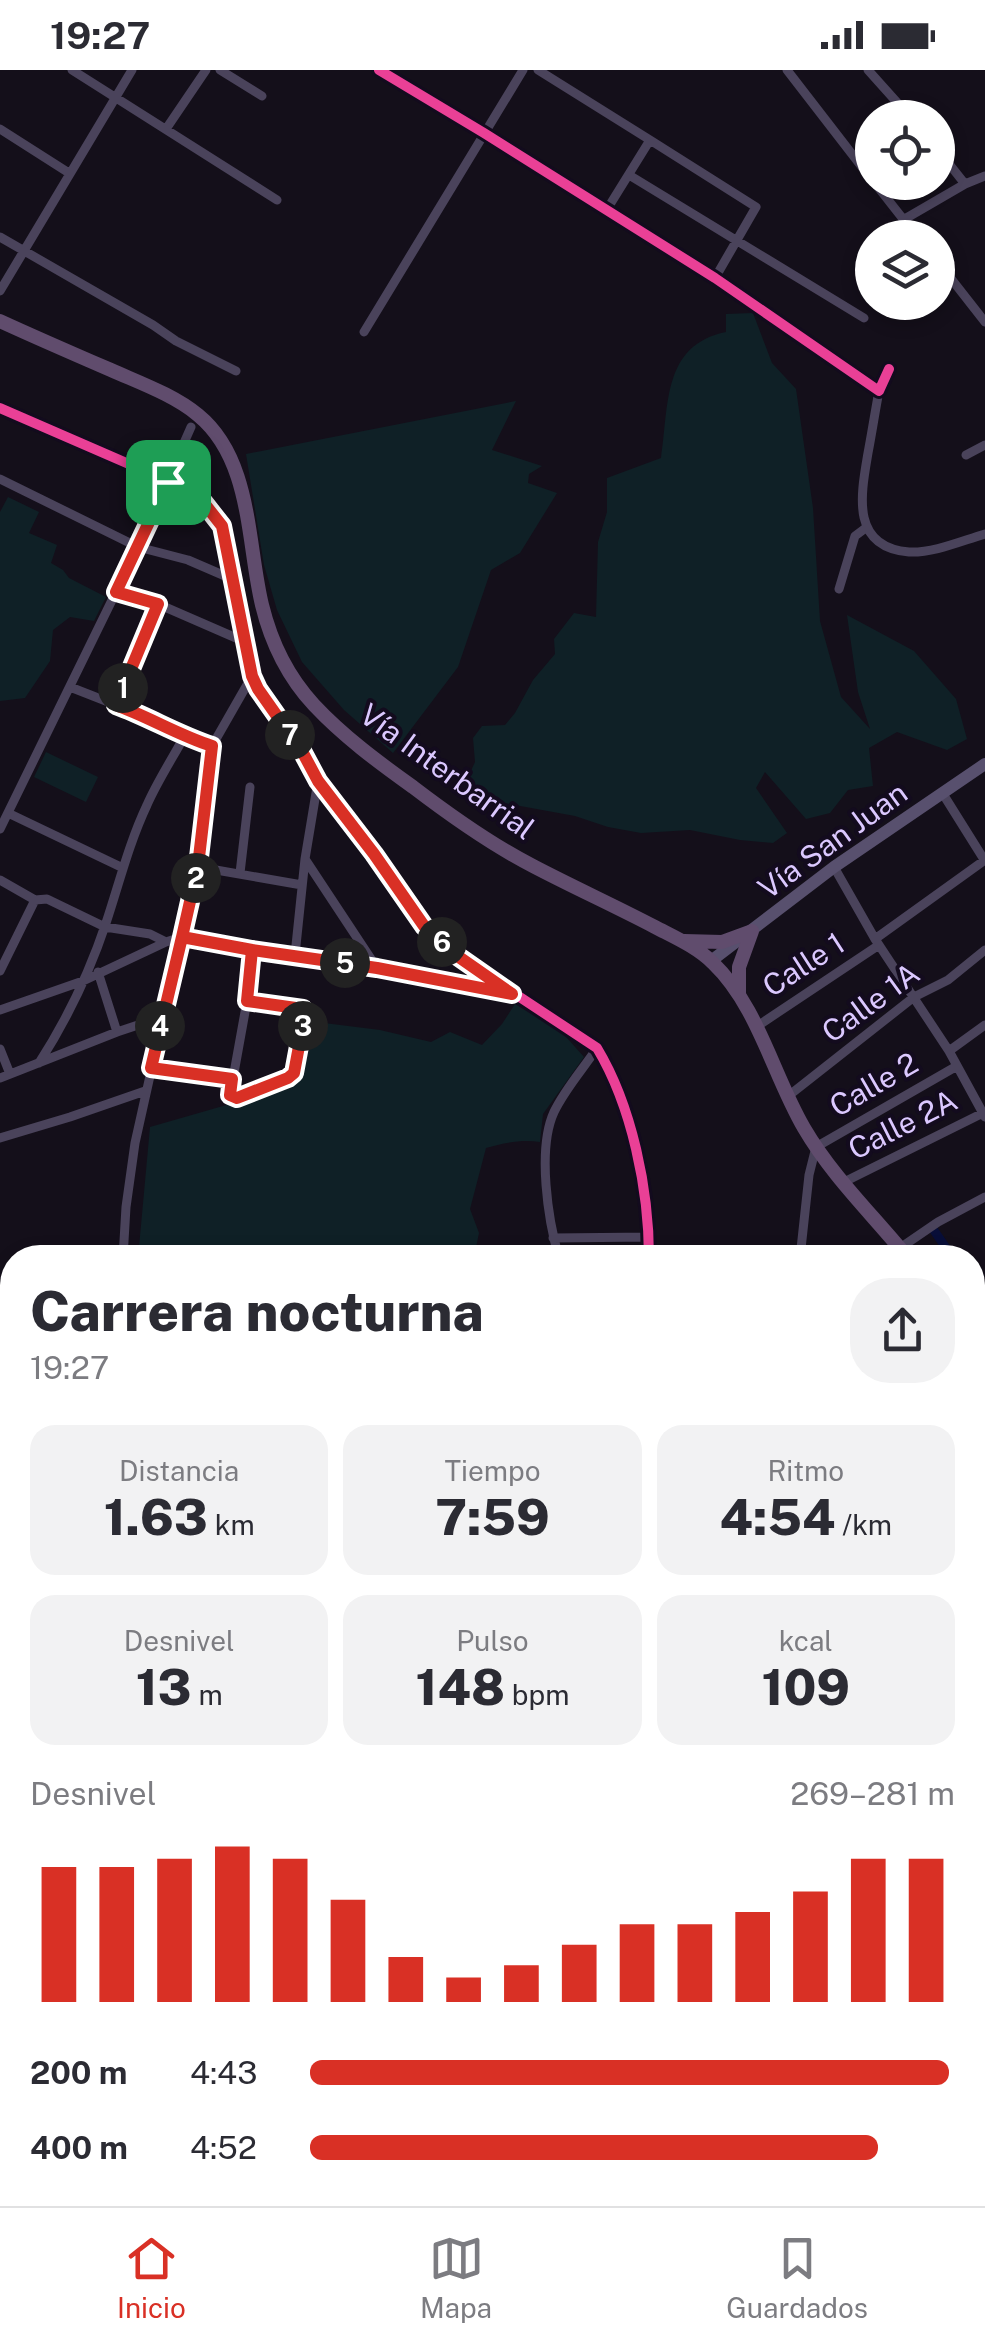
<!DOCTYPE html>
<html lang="es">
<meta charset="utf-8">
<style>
body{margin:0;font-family:"Public Sans",sans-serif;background:#f2f2f3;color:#2b2b33;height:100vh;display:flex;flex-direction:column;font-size:38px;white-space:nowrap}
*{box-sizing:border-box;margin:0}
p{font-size:32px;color:#7c7c81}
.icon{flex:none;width:55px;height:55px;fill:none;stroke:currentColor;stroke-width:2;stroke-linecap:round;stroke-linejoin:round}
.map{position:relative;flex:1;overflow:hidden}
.sheet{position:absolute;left:0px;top:1175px;width:985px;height:962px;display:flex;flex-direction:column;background:#fff;border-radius:40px 40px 0 0;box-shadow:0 5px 15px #0003}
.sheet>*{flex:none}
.fabs{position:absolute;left:855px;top:30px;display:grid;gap:20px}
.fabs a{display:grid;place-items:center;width:100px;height:100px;border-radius:50%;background:#fff;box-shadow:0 5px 15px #0003;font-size:50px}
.pin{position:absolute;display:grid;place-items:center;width:85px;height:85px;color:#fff;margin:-42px;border-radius:20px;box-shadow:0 5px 15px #0006}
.km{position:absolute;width:50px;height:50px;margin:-25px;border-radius:50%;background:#222;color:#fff;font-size:28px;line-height:50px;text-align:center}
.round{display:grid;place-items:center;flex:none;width:105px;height:105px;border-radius:40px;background:#f2f2f3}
.head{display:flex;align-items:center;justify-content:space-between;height:170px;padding:0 30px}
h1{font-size:55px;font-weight:800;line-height:75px}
.metrics{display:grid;grid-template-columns:repeat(3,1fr);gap:15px;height:170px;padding:10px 30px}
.metrics div{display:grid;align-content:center;border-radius:25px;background:#f2f2f3;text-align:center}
.metrics b{font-size:50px;font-weight:800}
.metrics small{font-size:28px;font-weight:400}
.metrics p{font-size:28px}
.chart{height:280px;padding:20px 30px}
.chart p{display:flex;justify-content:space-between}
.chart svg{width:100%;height:180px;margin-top:10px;stroke:#d93025;stroke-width:6}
ul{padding:0 30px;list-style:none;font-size:32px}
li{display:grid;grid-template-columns:160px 120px 1fr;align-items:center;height:75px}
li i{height:25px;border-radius:12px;background:#d93025}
.status{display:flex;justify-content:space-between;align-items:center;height:70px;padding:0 50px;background:#fff;direction:ltr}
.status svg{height:28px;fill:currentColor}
.dock{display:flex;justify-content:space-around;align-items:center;height:140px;border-top:2px solid #e1e1e2;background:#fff;font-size:28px;color:#7c7c81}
.dock a{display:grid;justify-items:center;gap:5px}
.dock .on{color:#d93025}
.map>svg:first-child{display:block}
.green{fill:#0f2026}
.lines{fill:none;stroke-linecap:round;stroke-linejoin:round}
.canal{stroke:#080e38;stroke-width:9}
.river{stroke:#080e38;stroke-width:15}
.street{stroke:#4a435b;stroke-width:9}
.secondary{stroke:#58506e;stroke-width:12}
.primary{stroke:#604c6d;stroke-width:14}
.cycleway-casing{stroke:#130b1e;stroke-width:16}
.cycleway{stroke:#ea4096;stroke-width:10}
.route-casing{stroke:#fff;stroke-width:20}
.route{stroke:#d93025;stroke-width:12}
.labels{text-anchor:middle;stroke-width:8;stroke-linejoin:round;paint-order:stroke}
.street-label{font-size:30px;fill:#dbc8ff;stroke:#130b1e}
</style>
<div class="status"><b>19:27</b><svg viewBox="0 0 49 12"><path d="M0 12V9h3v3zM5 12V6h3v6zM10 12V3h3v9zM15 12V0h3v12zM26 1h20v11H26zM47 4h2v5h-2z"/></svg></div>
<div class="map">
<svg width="985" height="2136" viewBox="0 0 985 2136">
<rect width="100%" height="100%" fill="#140f1a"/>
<!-- green -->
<path class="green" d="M753,243L772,293L796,319L813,438L820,551L841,627L870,659L858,622L847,545L914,581L956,629L967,669L947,680L897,662L869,678L873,716L848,720L830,743L806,749L765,702L756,718L787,763L773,773L740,770L690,760L641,763L608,757L575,746L460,725L475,692L473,668L482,656L505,655L515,643L533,610L555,584L554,569L574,543L596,547L598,472L607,442V408L661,388C669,336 662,275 726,262V244Z
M516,331L492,380L542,396L529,404L528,413L557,423L520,483L491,500L458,597L393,683L344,640L302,592L277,540L264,495L246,384Z
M8,427L39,442L29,463L57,475L51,493L63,500L69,508L106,527L94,551L70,547L53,560L50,591L25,628L0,631V442Z
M46,682L98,707L86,732L34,707Z
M515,934L559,959L584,987L543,1044L540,1072C522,1069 503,1073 486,1078L470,1139L479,1163L474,1187L138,1188L150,1057L237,1032L298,1008L308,951L380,960L431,972L450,962L482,975L502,954Z
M972,1764L985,1776V1805L973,1818Z"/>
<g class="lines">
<!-- canal -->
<path class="canal" d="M933,1159L953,1188
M972,1215L985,1233"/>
<!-- river -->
<path class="river" d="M41,2136L52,2125"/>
<!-- street -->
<path class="street" d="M72,0L277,130
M220,0L262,26
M379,0L484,63L715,208L879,321L889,299
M538,0L650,70L606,141
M787,0L872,110
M868,0L911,48
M0,59L69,103
M166,59L206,0
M650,70L756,137L715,208
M938,80L965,114
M629,105L864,248
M874,112L918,168
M903,150L965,114L985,106
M0,167L153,255L176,271L236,301
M938,192L985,252
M0,221L132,0
M364,262L523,0
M879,321C875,342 872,362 868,383C861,424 850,477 909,482C934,483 961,471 985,464
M0,338L168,411L200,428L222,457L252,606L258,619L303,683L318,711L374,784L424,856L456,885L597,978C632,1036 649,1120 649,1188
M966,385L985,375
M0,409L138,477L188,490L232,509
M839,519L855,466L867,457
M116,522L158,534L243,571
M252,606L212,676L199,797L181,867L295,885
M70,617L116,635L158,534
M116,635C149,647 178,665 212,676
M318,711L305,789L295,885L377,898L508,923
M943,724L985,791
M8,743L123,798
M0,759L138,477L191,357
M305,789L377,898
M199,797L302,815
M834,797L875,869L949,981L985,1047
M240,803L250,717
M0,810L35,830L47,829L105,857L150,864L166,872L181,867L135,1073L126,1137L123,1188
M875,869L985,790
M0,901L35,830
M98,902L117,962
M247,931L303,939L305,944L294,1003L288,1008L237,1027L230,1025L247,931L252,880
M0,940L83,911L166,872
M756,957L879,875
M0,979L10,1004
M949,981L985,955
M39,993C66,951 90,901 106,853C119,814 129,773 147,735C157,712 172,689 184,667
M151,998L232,1009
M0,1008L117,962L162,947
M787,1027L914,927L948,910L985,880
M0,1068L70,1047L145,1021
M842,1113L985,1042
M553,1168L649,1167
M900,1178L938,1152L985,1127
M559,1188C548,1150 537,1079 554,1042C565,1019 583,999 597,978
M800,1188L809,1105L816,1077L957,996
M972,1236L985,1234
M0,1300L12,1294
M0,1377L12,1390
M972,1412L985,1401
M972,1527L985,1542
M972,1571L985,1560
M972,1641L984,1630
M0,1658L5,1654L12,1671
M972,1734L985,1746
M0,1800L12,1793
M0,1826L12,1882
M0,1894L12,1892
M0,1960L12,1957
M0,2098L12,2096
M93,2125L101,2136
M325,2125L331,2136
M967,2125L981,2136
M189,2136L206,2125
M281,2136L283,2125
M740,2136L745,2125"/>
<!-- secondary -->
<path class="secondary" d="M711,891L834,797L985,694
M972,1958L985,1950"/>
<!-- primary -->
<path class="primary" d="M0,251C37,268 74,284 111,300C140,313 174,325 198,345C252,389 247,473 262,535C271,572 288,607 314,635C343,666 378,692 413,717C451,746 490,774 533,796C573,817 615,836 655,857C674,867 697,877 713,893C758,936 773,1005 804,1058C832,1106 872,1144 908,1188
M684,871L722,872L752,861
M739,923V897L752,861
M972,1265L985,1280
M973,1859L985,1843
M972,1897L985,1884
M681,2136L695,2125
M719,2136L732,2125"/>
<!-- cycleway casing -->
<g class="cycleway-casing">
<path id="cycleway" d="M379,0L484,63L715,208L879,321L889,299
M0,338L168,411L200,428L222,457L252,606L258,619L303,683L318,711L374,784L424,856L456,885L597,978C632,1036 649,1120 649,1188"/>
</g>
<!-- cycleway -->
<use href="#cycleway" class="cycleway"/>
</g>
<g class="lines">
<!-- route casing -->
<g class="route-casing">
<path id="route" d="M168,412L116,522L158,534L116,635C149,647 178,665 212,676L198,796L182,867L252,880L247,931L303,939L305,944L294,1003L288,1008L237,1028L230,1025L232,1009L151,998L182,867L252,880L377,898L512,924L456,885L424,856L374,784L318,711L303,683L258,619L252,606L222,456L200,428L168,412"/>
</g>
<!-- route -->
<use href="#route" class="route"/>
</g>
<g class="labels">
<!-- street labels -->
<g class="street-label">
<text transform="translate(447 702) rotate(36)" y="10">Vía Interbarrial</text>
<text transform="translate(833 771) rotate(-36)" y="10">Vía San Juan</text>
<text transform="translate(804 895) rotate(-33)" y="10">Calle 1</text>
<text transform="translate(871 933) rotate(-36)" y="10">Calle 1A</text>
<text transform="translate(874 1015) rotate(-30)" y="10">Calle 2</text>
<text transform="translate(903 1055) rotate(-27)" y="10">Calle 2A</text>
</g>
</g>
</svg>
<div class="fabs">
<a><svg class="icon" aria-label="locate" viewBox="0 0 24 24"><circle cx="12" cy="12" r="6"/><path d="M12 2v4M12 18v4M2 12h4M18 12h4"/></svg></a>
<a><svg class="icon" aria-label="layers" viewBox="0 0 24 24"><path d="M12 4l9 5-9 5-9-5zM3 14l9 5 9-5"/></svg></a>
</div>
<div class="pin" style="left:168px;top:412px;background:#1e9e55"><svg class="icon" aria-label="arrive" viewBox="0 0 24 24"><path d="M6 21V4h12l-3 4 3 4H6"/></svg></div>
<b class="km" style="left:123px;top:618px">1</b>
<b class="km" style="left:196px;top:808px">2</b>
<b class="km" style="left:303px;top:956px">3</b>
<b class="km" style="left:160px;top:956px">4</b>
<b class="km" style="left:345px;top:893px">5</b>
<b class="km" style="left:442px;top:872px">6</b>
<b class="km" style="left:290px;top:665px">7</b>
<section class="sheet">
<div class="head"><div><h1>Carrera nocturna</h1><p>19:27</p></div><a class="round"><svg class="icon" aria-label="share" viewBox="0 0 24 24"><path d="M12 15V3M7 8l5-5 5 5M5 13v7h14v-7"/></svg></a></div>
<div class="metrics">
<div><p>Distancia</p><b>1.63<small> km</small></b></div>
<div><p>Tiempo</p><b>7:59</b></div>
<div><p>Ritmo</p><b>4:54<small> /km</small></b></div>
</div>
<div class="metrics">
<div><p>Desnivel</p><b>13<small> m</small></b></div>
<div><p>Pulso</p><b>148<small> bpm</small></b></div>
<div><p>kcal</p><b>109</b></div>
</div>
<div class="chart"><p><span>Desnivel</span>269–281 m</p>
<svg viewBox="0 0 160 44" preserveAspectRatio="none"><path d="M5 44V11M15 44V11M25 44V9M35 44V6M45 44V9M55 44V19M65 44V33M75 44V38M85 44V35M95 44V30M105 44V25M115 44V25M125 44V22M135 44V17M145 44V9M155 44V9"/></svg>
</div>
<ul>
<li><b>200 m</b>4:43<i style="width:99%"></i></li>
<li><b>400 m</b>4:52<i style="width:88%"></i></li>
</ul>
</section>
</div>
<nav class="dock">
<a class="on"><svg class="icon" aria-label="home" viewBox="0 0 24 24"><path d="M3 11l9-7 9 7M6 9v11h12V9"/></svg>Inicio</a>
<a><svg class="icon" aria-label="map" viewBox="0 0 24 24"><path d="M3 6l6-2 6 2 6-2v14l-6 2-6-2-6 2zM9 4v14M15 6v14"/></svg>Mapa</a>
<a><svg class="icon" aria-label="saved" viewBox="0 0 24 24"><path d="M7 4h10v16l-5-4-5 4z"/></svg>Guardados</a>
</nav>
